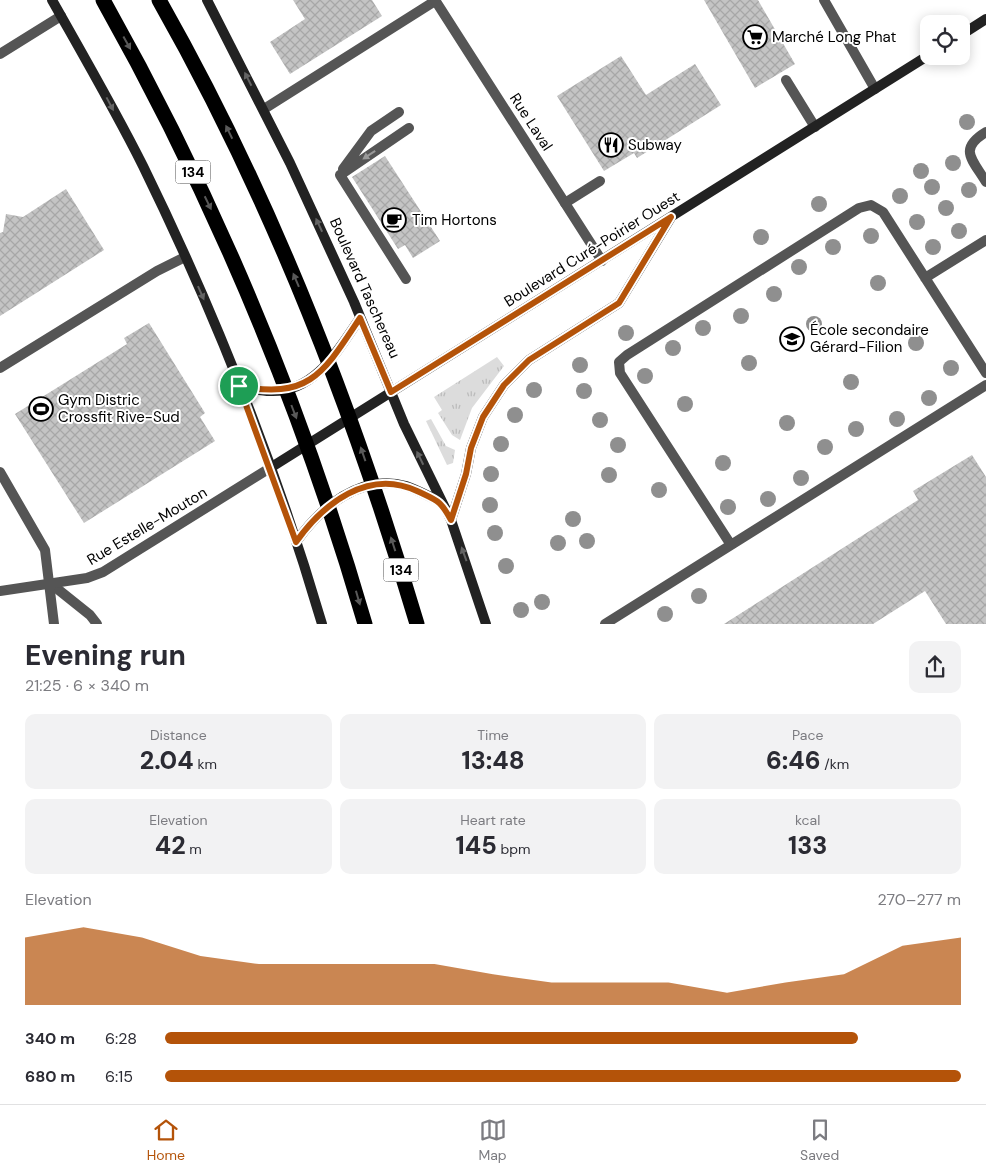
<!DOCTYPE html>
<meta charset="utf-8">
<style>
body{margin:0;font-family:"DM Sans",sans-serif;background:#f2f2f3;color:#2b2b33;height:100vh;display:flex;flex-direction:column;font-size:19px;white-space:nowrap}
*{box-sizing:border-box;margin:0}
p{font-size:16px;color:#7c7c81}
.icon{flex:none;width:28px;height:28px;fill:none;stroke:currentColor;stroke-width:2;stroke-linecap:round;stroke-linejoin:round}
.map{position:relative;height:624px;overflow:hidden}
.drawer{display:flex;flex-direction:column;background:#fff;flex:1}
.drawer>*{flex:none}
.controls{position:absolute;left:920px;top:15px;display:grid;gap:10px}
.controls a{display:grid;place-items:center;width:50px;height:50px;border-radius:10px;background:#fff;box-shadow:0 2px 12px #0003;font-size:25px}
.pin{position:absolute;display:grid;place-items:center;width:42px;height:42px;color:#fff;margin:-21px;border:2px solid #fff;border-radius:50%;box-shadow:0 1px 5px #0007}
.round{display:grid;place-items:center;flex:none;width:52px;height:52px;border-radius:10px;background:#f2f2f3}
.head{display:flex;align-items:center;justify-content:space-between;height:85px;padding:0 25px}
h1{font-size:28px;font-weight:800;line-height:38px}
.stats{display:grid;grid-template-columns:repeat(3,1fr);gap:8px;height:85px;padding:5px 25px}
.stats div{display:grid;align-content:center;border-radius:10px;background:#f2f2f3;text-align:center}
.stats b{font-size:25px;font-weight:800}
.stats small{font-size:14px;font-weight:400}
.stats p{font-size:14px}
.chart{height:140px;padding:10px 25px}
.chart p{display:flex;justify-content:space-between}
.chart svg{width:100%;height:90px;margin-top:5px;fill:#b45309;opacity:.7}
ul{padding:0 25px;list-style:none;font-size:16px}
li{display:grid;grid-template-columns:80px 60px 1fr;align-items:center;height:38px}
li i{height:12px;border-radius:6px;background:#b45309}
.tabs{display:flex;justify-content:space-around;align-items:center;height:70px;border-top:1px solid #e1e1e2;background:#fff;font-size:14px;color:#7c7c81}
.tabs a{display:grid;justify-items:center;gap:2px}
.tabs .selected{color:#b45309}
.map>svg:first-child{display:block}
.grass{fill:url(#grass-tufts)}
.building{fill:url(#building-cross-hatch)}
.lines{fill:none;stroke-linecap:round;stroke-linejoin:round}
.lane{stroke:#555;stroke-width:10}
.street{stroke:#555;stroke-width:10}
.secondary{stroke:#222;stroke-width:10}
.highway{stroke:#000;stroke-width:15}
.tree{fill:#8f8f8f}
.oneway{fill:#595959}
.oneway2{fill:#646464}
.oneway3{fill:#999}
.route-casing{stroke:#fff;stroke-width:10}
.route{stroke:#b45309;stroke-width:6}
.labels{text-anchor:middle;stroke-width:4;stroke-linejoin:round;paint-order:stroke}
.shield{fill:#fff;stroke:#4c4c4c;stroke-width:1}
.shield-label{font-size:14px;font-weight:bold;fill:#000}
.poi-label{font-size:15px;fill:#000;stroke:#fff;text-anchor:start}
.street-label{font-size:15px;fill:#000;stroke:#fff}
</style>
<div class="map">
<svg width="986" height="624" viewBox="0 0 986 624">
<defs>
<pattern id="grass-tufts" width="24" height="20" patternUnits="userSpaceOnUse" patternTransform="scale(1.25)"><rect width="24" height="20" fill="#dcdcdc"/><path d="M3 7l-1-3M5 7V3M7 7l1-3M15 17l-1-3M17 17v-4M19 17l1-3" fill="none" stroke="#bbb"/></pattern>
<pattern id="building-cross-hatch" width="8" height="8" patternUnits="userSpaceOnUse" patternTransform="scale(1.25)"><rect width="8" height="8" fill="#c4c4c4"/><path d="M0 0l8 8M0 8l8-8" fill="none" stroke="#a7a7a7"/></pattern>
</defs>
<rect width="100%" height="100%" fill="#fff"/>
<!-- grass -->
<path class="grass" d="M497,357L504,366L472,408L460,440L452,435L438,413L442,410L434,397Z
M431,419L446,446L455,450L453,463L447,465L426,421Z"/>
<!-- building -->
<path class="building" d="M293,0H372L382,16L290,74L270,42L305,19Z
M704,0H758L795,64L755,88Z
M621,56L646,95L695,64L721,105L637,158L634,153L604,171L557,96Z
M385,156L440,241L413,258L405,245L398,249L352,177Z
M66,189L104,250L0,316V233L3,232L6,214L23,217Z
M149,323L205,413L200,417L215,441L84,523L15,414L127,344L124,338Z
M972,455L986,477V624H946L925,591L873,624H724L918,500L913,491Z"/>
<g class="lines">
<!-- lane -->
<path class="lane" d="M0,54L61,16
M786,80L815,127
M264,109L435,1
M986,132C958,149 972,159 986,182
M343,169L371,131L399,112
M565,203L600,181
M925,278L986,240
M406,279L340,175L409,128
M0,368L157,271L185,257
M731,545L620,373L619,362L627,355L859,208L871,205L883,212L986,373
M50,583L90,615L97,624
M605,624L986,385"/>
<!-- street -->
<path class="street" d="M435,0L602,261
M824,0L875,89
M0,472L45,550L54,624
M0,591L87,578L103,572L270,468"/>
<!-- secondary -->
<path class="secondary" d="M52,0C83,55 115,110 143,166C215,313 276,467 322,624
M207,0L290,163L354,302L404,424L451,520L486,624
M961,35L986,19
M239,386C249,388 259,391 270,391C315,393 338,350 360,318
M270,468L929,55
M451,520L466,474L471,448L483,417L504,385L529,360L619,303L670,219
M296,542C320,508 360,473 406,486C418,490 430,497 441,502"/>
<!-- highway -->
<path class="highway" d="M103,0C214,197 302,407 365,624
M159,0C271,197 353,408 417,624"/>
</g>
<!-- trees -->
<g class="tree">
<circle cx="967" cy="122" r="8"/>
<circle cx="953" cy="163" r="8"/>
<circle cx="921" cy="171" r="8"/>
<circle cx="932" cy="187" r="8"/>
<circle cx="969" cy="190" r="8"/>
<circle cx="900" cy="196" r="8"/>
<circle cx="819" cy="204" r="8"/>
<circle cx="946" cy="208" r="8"/>
<circle cx="917" cy="222" r="8"/>
<circle cx="959" cy="231" r="8"/>
<circle cx="871" cy="236" r="8"/>
<circle cx="761" cy="237" r="8"/>
<circle cx="833" cy="247" r="8"/>
<circle cx="933" cy="247" r="8"/>
<circle cx="799" cy="267" r="8"/>
<circle cx="878" cy="283" r="8"/>
<circle cx="774" cy="294" r="8"/>
<circle cx="741" cy="316" r="8"/>
<circle cx="814" cy="324" r="8"/>
<circle cx="703" cy="328" r="8"/>
<circle cx="626" cy="333" r="8"/>
<circle cx="916" cy="343" r="8"/>
<circle cx="673" cy="348" r="8"/>
<circle cx="749" cy="363" r="8"/>
<circle cx="580" cy="365" r="8"/>
<circle cx="951" cy="368" r="8"/>
<circle cx="645" cy="376" r="8"/>
<circle cx="851" cy="382" r="8"/>
<circle cx="534" cy="390" r="8"/>
<circle cx="584" cy="391" r="8"/>
<circle cx="929" cy="398" r="8"/>
<circle cx="685" cy="404" r="8"/>
<circle cx="515" cy="415" r="8"/>
<circle cx="897" cy="419" r="8"/>
<circle cx="600" cy="420" r="8"/>
<circle cx="787" cy="423" r="8"/>
<circle cx="856" cy="429" r="8"/>
<circle cx="501" cy="444" r="8"/>
<circle cx="618" cy="445" r="8"/>
<circle cx="825" cy="447" r="8"/>
<circle cx="723" cy="463" r="8"/>
<circle cx="491" cy="474" r="8"/>
<circle cx="609" cy="475" r="8"/>
<circle cx="801" cy="478" r="8"/>
<circle cx="659" cy="490" r="8"/>
<circle cx="768" cy="499" r="8"/>
<circle cx="490" cy="505" r="8"/>
<circle cx="728" cy="507" r="8"/>
<circle cx="573" cy="519" r="8"/>
<circle cx="495" cy="533" r="8"/>
<circle cx="587" cy="541" r="8"/>
<circle cx="558" cy="543" r="8"/>
<circle cx="506" cy="566" r="8"/>
<circle cx="699" cy="596" r="8"/>
<circle cx="542" cy="602" r="8"/>
<circle cx="521" cy="610" r="8"/>
<circle cx="665" cy="614" r="8"/>
</g>
<!-- one-way arrows -->
<defs><path id="oneway-solid" d="M-6-.8H1V-3.2L6.5 0L1 3.2V.8H-6Z" transform="scale(1.25)"/></defs>
<g class="oneway">
<use href="#oneway-solid" transform="translate(127 43) rotate(61)"/>
<use href="#oneway-solid" transform="translate(229 132) rotate(-116)"/>
<use href="#oneway-solid" transform="translate(208 203) rotate(64)"/>
<use href="#oneway-solid" transform="translate(296 280) rotate(-113)"/>
<use href="#oneway-solid" transform="translate(294 412) rotate(69)"/>
<use href="#oneway-solid" transform="translate(363 454) rotate(-109)"/>
<use href="#oneway-solid" transform="translate(393 544) rotate(-108)"/>
<use href="#oneway-solid" transform="translate(358 598) rotate(74)"/>
</g>
<g class="oneway2">
<use href="#oneway-solid" transform="translate(248 79) rotate(-117)"/>
<use href="#oneway-solid" transform="translate(110 104) rotate(62)"/>
<use href="#oneway-solid" transform="translate(319 225) rotate(-115)"/>
<use href="#oneway-solid" transform="translate(201 293) rotate(66)"/>
<use href="#oneway-solid" transform="translate(420 458) rotate(-116)"/>
<use href="#oneway-solid" transform="translate(464 554) rotate(-110)"/>
</g>
<use class="oneway3" href="#oneway-solid" transform="translate(369 155) rotate(146)"/>
<g class="lines">
<!-- route casing -->
<g class="route-casing">
<path id="route" d="M671,217L619,303L529,360L504,385L483,417L471,448L466,474L451,520C440,500 438,501 417,491C368,468 323,504 296,542L239,386C310,400 324,372 360,318L391,392Z"/>
</g>
<!-- route -->
<use href="#route" class="route"/>
</g>
<!-- icons -->
<defs>
<g id="supermarket-ring" transform="scale(1.25)"><circle r="9.5" fill="#fff" stroke="#000" stroke-width="1.5"/><path d="M-6-5.5h2.5l.6 2H6L4.5 2H-2.5L-4.4-4H-6ZM-1.5 3.2a1.3 1.3 0 1 0 .1 0ZM3 3.2a1.3 1.3 0 1 0 .1 0Z" fill="#000"/></g>
<g id="restaurant-ring" transform="scale(1.25)"><circle r="9.5" fill="#fff" stroke="#000" stroke-width="1.5"/><path d="M-5-6h1v4h1v-4h1v4h1v-4h1v5L-1.5 .5V6h-2V.5L-5-1ZM5-6V6H3V1.5H1.5Q1.5-4 5-6Z" fill="#000"/></g>
<g id="cafe-ring" transform="scale(1.25)"><circle r="9.5" fill="#fff" stroke="#000" stroke-width="1.5"/><path d="M-5.5-4.5H6V0H3Q3 3.5 0 3.5H-2.5Q-5.5 3.5-5.5 0ZM3-3.2v2h1.7v-2ZM-6 4.5H4V6H-6Z" fill="#000"/></g>
<g id="school-ring" transform="scale(1.25)"><circle r="9.5" fill="#fff" stroke="#000" stroke-width="1.5"/><path d="M0-5L7-2L0 1L-7-2ZM-4 1L0 2.5L4 1V4Q0 6-4 4Z" fill="#000"/></g>
<g id="stadium-ring" transform="scale(1.25)"><circle r="9.5" fill="#fff" stroke="#000" stroke-width="1.5"/><path d="M0-5a6.5 5 0 1 0 0 10a6.5 5 0 1 0 0-10ZM-3.5-1.8h7v3.6h-7Z" fill="#000"/></g>
</defs>
<g fill-rule="evenodd">
<use href="#supermarket-ring" x="755" y="37"/>
<use href="#restaurant-ring" x="611" y="145"/>
<use href="#cafe-ring" x="394" y="220"/>
<use href="#school-ring" x="792" y="339"/>
<use href="#stadium-ring" x="41" y="409"/>
</g>
<g class="labels">
<!-- shield labels -->
<g class="shield">
<rect x="175.5" y="160.5" width="35" height="23" rx="4"/>
<rect x="383.5" y="558.5" width="35" height="23" rx="4"/>
</g>
<g class="shield-label">
<text x="193" y="177">134</text>
<text x="401" y="575">134</text>
</g>
<!-- poi labels -->
<g class="poi-label">
<text x="772" y="42">Marché Long Phat</text>
<text x="628" y="150">Subway</text>
<text x="412" y="225">Tim Hortons</text>
<text x="810" y="335">École secondaire<tspan x="810" dy="17">Gérard-Filion</tspan></text>
<text x="58" y="405">Gym Distric<tspan x="58" dy="17">Crossfit Rive-Sud</tspan></text>
</g>
<!-- street labels -->
<g class="street-label">
<text transform="translate(531 122) rotate(57)" y="5">Rue Laval</text>
<text transform="translate(592 249) rotate(-32)" y="5">Boulevard Curé-Poirier Ouest</text>
<text transform="translate(365 288) rotate(66)" y="5">Boulevard Taschereau</text>
<text transform="translate(147 526) rotate(-31)" y="5">Rue Estelle-Mouton</text>
</g>
</g>
</svg>
<div class="controls">
<a><svg class="icon" aria-label="locate" viewBox="0 0 24 24"><circle cx="12" cy="12" r="6"/><path d="M12 2v4M12 18v4M2 12h4M18 12h4"/></svg></a>
</div>
<div class="pin" style="left:239px;top:386px;background:#1e9e55"><svg class="icon" aria-label="arrive" viewBox="0 0 24 24"><path d="M6 21V4h12l-3 4 3 4H6"/></svg></div>
</div>
<section class="drawer">
<div class="head"><div><h1>Evening run</h1><p>21:25 · 6 × 340 m</p></div><a class="round"><svg class="icon" aria-label="share" viewBox="0 0 24 24"><path d="M12 15V3M7 8l5-5 5 5M5 13v7h14v-7"/></svg></a></div>
<div class="stats">
<div><p>Distance</p><b>2.04<small> km</small></b></div>
<div><p>Time</p><b>13:48</b></div>
<div><p>Pace</p><b>6:46<small> /km</small></b></div>
</div>
<div class="stats">
<div><p>Elevation</p><b>42<small> m</small></b></div>
<div><p>Heart rate</p><b>145<small> bpm</small></b></div>
<div><p>kcal</p><b>133</b></div>
</div>
<div class="chart"><p><span>Elevation</span>270–277 m</p>
<svg viewBox="0 0 160 44" preserveAspectRatio="none"><path d="M0 44V11L10 6L20 11L30 20L40 24L50 24L60 24L70 24L80 29L90 33L100 33L110 33L120 38L130 33L140 29L150 15L160 11V44z"/></svg>
</div>
<ul>
<li><b>340 m</b>6:28<i style="width:87%"></i></li>
<li><b>680 m</b>6:15<i style="width:100%"></i></li>
</ul>
</section>
<nav class="tabs">
<a class="selected"><svg class="icon" aria-label="home" viewBox="0 0 24 24"><path d="M3 11l9-7 9 7M6 9v11h12V9"/></svg>Home</a>
<a><svg class="icon" aria-label="map" viewBox="0 0 24 24"><path d="M3 6l6-2 6 2 6-2v14l-6 2-6-2-6 2zM9 4v14M15 6v14"/></svg>Map</a>
<a><svg class="icon" aria-label="saved" viewBox="0 0 24 24"><path d="M7 4h10v16l-5-4-5 4z"/></svg>Saved</a>
</nav>
